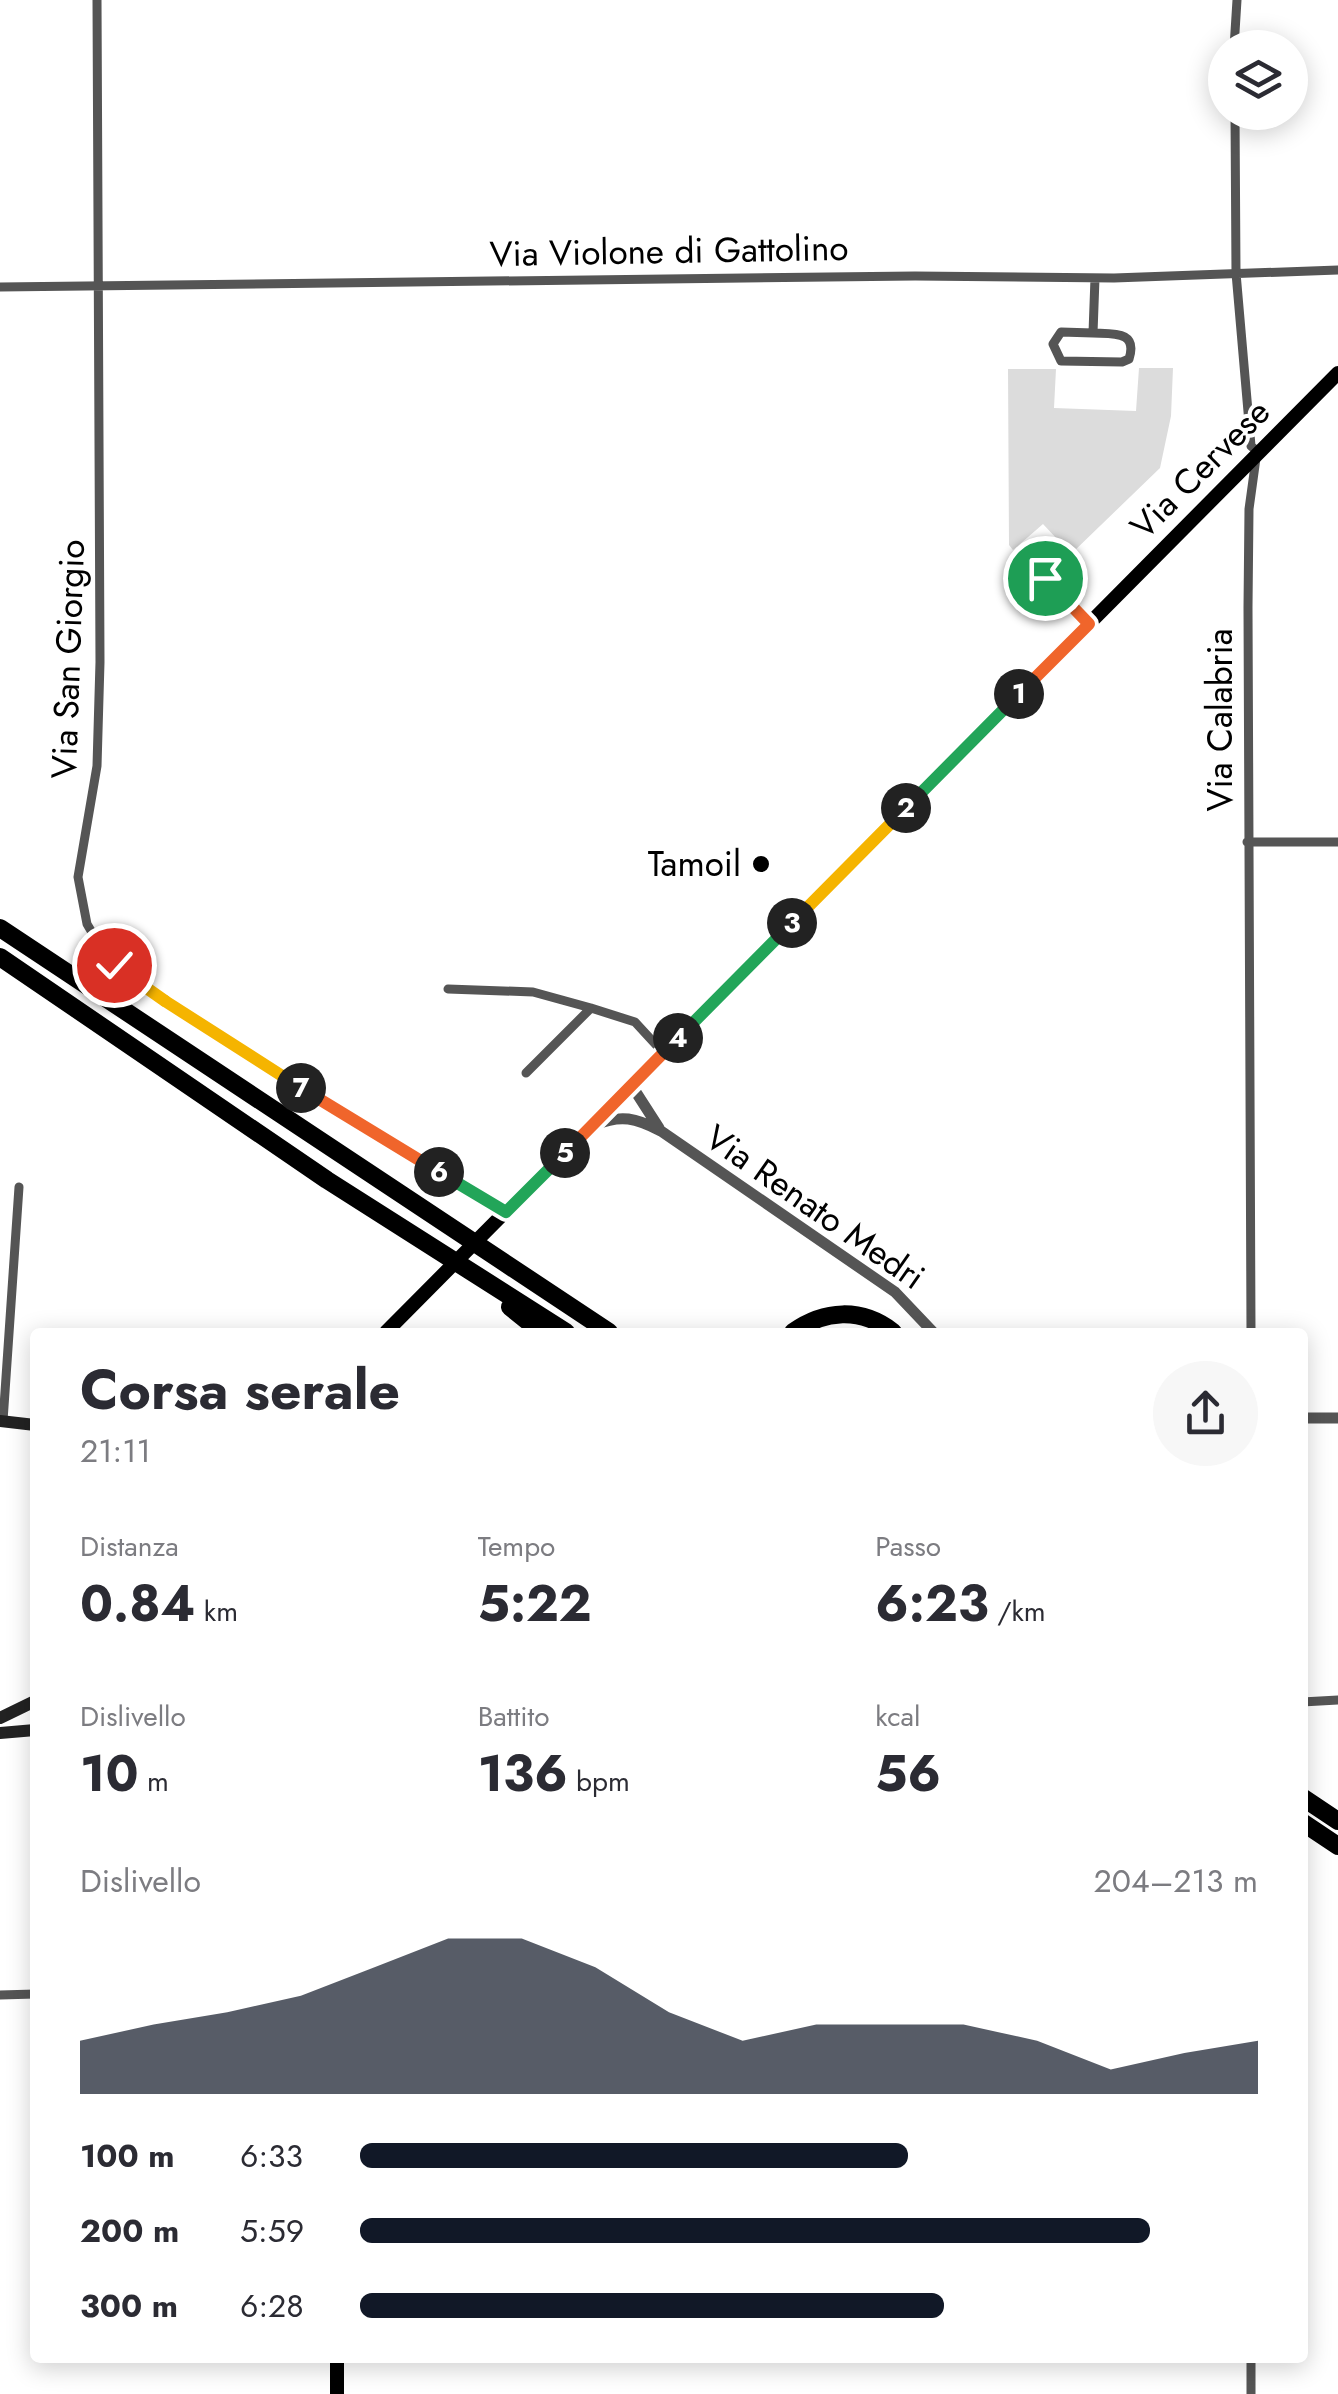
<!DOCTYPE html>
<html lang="it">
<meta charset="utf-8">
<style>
body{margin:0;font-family:Jost,sans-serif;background:#f7f7f7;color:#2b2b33;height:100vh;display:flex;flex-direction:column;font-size:38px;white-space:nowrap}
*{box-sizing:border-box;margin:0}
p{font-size:32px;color:#7c7c81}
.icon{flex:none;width:55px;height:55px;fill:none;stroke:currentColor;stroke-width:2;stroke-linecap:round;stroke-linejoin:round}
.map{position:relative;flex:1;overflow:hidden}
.drawer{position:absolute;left:30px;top:1328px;width:1278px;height:1035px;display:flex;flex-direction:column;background:#fff;border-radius:10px;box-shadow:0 5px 25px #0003}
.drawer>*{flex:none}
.tools{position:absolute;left:1208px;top:30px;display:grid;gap:20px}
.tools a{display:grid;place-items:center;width:100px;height:100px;border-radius:50%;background:#fff;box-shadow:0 5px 25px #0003;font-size:50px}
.pin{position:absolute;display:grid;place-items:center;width:85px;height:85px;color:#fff;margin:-42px;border:5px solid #fff;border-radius:50%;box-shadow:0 2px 10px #0007}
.km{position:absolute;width:50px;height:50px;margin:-25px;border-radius:50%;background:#222;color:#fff;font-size:28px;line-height:50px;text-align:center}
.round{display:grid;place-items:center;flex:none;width:105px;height:105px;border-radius:52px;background:#f7f7f7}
.head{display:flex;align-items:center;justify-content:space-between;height:170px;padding:0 50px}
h1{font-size:55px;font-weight:700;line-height:75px}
.stats{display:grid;grid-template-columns:repeat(3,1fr);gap:15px;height:170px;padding:10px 50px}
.stats div{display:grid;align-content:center}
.stats b{font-size:50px;font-weight:700}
.stats small{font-size:28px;font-weight:400}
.stats p{font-size:28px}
.chart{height:280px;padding:20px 50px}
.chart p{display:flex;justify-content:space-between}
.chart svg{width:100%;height:180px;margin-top:10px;fill:#111827;opacity:.7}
ul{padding:0 50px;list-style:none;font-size:32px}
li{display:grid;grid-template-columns:160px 120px 1fr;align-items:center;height:75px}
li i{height:25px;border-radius:12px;background:#111827}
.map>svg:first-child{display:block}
.green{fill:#dcdcdc}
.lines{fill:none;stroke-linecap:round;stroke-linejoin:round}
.minor{stroke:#555;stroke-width:9}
.tertiary{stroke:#555;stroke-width:11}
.secondary{stroke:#222;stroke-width:12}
.primary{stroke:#000;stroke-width:14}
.motorway{stroke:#000;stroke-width:18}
.split-1-casing{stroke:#fff;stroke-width:20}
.split-2-casing{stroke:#fff;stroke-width:20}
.split-3-casing{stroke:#fff;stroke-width:20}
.split-4-casing{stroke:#fff;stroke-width:20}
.split-5-casing{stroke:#fff;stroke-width:20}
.split-6-casing{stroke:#fff;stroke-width:20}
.split-7-casing{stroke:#fff;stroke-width:20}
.split-8-casing{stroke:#fff;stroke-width:20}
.split-9-casing{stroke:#fff;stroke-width:20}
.split-1{stroke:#f0652b;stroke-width:12}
.split-2{stroke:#22a559;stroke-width:12}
.split-3{stroke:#f5b400;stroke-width:12}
.split-4{stroke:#22a559;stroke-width:12}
.split-5{stroke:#f0652b;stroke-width:12}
.split-6{stroke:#22a559;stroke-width:12}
.split-7{stroke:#f0652b;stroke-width:12}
.split-8{stroke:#f5b400;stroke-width:12}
.split-9{stroke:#f5b400;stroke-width:12}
.poi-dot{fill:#000;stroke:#fff;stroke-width:4}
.labels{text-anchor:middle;stroke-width:8;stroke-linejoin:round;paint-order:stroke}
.street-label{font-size:35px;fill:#000;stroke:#fff}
.poi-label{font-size:35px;fill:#000;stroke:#fff;text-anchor:end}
</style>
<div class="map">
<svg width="1338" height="2394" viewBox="0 0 1338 2394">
<rect width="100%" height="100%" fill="#fff"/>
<!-- green -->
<path class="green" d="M1139,368H1173L1171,416L1160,468L1071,554L1043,524L1013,550L1009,545L1008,369H1056L1054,408L1136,411Z"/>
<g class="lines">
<!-- minor -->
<path class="minor" d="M97,0L100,662L97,766L78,877L87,924L106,956L134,981L302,1089L506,1212
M1234,48L1237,0
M1235,112L1236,273L1251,446L1257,451L1249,509L1248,607L1251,1332
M0,287L915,276L1114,278L1338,270
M1093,333C1114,334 1138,331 1129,359L1122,362L1061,361L1053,344L1061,332L1093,333L1095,278
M1045,579L1089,624
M1247,842H1338
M448,989L533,992L591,1008L635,1022L658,1047L661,1055
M526,1073L591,1008
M3,1421L19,1187
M1302,1702L1338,1700
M0,1995L35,1994
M1251,2358V2394"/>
<!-- tertiary -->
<path class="tertiary" d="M632,1086L659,1128
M595,1125C621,1114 636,1118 661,1131L895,1292L933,1332
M1302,1418H1338"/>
<!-- secondary -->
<path class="secondary" d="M0,1421L35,1425
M0,1718L35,1701
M0,1733L35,1730"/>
<!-- primary -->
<path class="primary" d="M386,1332L1338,373
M337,2358V2394"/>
<!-- motorway -->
<path class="motorway" d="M0,928L609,1332
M0,957L327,1180L566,1332
M510,1307L541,1332
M793,1332C824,1310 861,1307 893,1332
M1302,1797L1338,1821
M1302,1822L1338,1846"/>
</g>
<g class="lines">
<!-- split-1 casing -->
<g class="split-1-casing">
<path id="split-1" d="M1019,694L1089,624L1045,578"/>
</g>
<!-- split-2 casing -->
<g class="split-2-casing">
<path id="split-2" d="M906,808L1019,694"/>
</g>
<!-- split-3 casing -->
<g class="split-3-casing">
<path id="split-3" d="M792,923L906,808"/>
</g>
<!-- split-4 casing -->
<g class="split-4-casing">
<path id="split-4" d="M678,1038L792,923"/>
</g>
<!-- split-5 casing -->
<g class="split-5-casing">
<path id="split-5" d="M565,1153L678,1038"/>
</g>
<!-- split-6 casing -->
<g class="split-6-casing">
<path id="split-6" d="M439,1172L506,1212L565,1153"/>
</g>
<!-- split-7 casing -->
<g class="split-7-casing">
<path id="split-7" d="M301,1088L439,1172"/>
</g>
<!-- split-8 casing -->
<g class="split-8-casing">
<path id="split-8" d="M165,1001L301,1088"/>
</g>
<!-- split-9 casing -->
<g class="split-9-casing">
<path id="split-9" d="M114,965L165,1001"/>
</g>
<!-- split-1 -->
<use href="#split-1" class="split-1"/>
<!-- split-2 -->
<use href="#split-2" class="split-2"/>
<!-- split-3 -->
<use href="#split-3" class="split-3"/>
<!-- split-4 -->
<use href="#split-4" class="split-4"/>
<!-- split-5 -->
<use href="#split-5" class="split-5"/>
<!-- split-6 -->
<use href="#split-6" class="split-6"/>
<!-- split-7 -->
<use href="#split-7" class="split-7"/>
<!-- split-8 -->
<use href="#split-8" class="split-8"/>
<!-- split-9 -->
<use href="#split-9" class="split-9"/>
</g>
<!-- markers -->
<circle class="poi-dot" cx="761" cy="864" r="10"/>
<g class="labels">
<!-- street labels -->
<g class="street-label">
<text transform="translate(669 251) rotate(-1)" y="12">Via Violone di Gattolino</text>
<text transform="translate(1200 469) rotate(-45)" y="12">Via Cervese</text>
<text transform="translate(68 659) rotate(-88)" y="12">Via San Giorgio</text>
<text transform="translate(1220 720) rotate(-90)" y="12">Via Calabria</text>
<text transform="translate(815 1207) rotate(35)" y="12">Via Renato Medri</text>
</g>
<!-- poi labels -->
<g class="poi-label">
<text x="741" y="876">Tamoil</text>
</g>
</g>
</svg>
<div class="tools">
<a><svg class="icon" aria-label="layers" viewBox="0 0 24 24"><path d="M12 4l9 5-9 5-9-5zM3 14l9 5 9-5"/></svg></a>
</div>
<div class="pin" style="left:1045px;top:578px;background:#1e9e55"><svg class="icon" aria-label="arrive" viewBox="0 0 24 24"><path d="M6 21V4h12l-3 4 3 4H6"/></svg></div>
<div class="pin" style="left:114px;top:965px;background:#d93025"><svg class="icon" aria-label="check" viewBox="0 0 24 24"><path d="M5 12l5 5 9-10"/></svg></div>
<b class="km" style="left:1019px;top:694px">1</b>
<b class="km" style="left:906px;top:808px">2</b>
<b class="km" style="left:792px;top:923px">3</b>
<b class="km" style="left:678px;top:1038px">4</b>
<b class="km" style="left:565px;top:1153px">5</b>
<b class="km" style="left:439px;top:1172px">6</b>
<b class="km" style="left:301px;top:1088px">7</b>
<section class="drawer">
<div class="head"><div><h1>Corsa serale</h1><p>21:11</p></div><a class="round"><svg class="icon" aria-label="share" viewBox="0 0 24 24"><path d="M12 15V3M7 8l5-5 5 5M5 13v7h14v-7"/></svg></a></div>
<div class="stats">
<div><p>Distanza</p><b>0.84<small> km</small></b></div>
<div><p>Tempo</p><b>5:22</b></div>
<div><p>Passo</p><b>6:23<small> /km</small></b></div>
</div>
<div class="stats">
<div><p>Dislivello</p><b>10<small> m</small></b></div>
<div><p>Battito</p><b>136<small> bpm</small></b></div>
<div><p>kcal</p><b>56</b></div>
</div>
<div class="chart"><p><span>Dislivello</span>204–213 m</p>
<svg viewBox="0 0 160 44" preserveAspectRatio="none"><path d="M0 44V31L10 27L20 24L30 20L40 13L50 6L60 6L70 13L80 24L90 31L100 27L110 27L120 27L130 31L140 38L150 34L160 31V44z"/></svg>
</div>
<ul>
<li><b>100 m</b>6:33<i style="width:61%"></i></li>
<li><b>200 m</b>5:59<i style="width:88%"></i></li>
<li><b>300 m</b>6:28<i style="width:65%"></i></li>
</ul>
</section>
</div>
